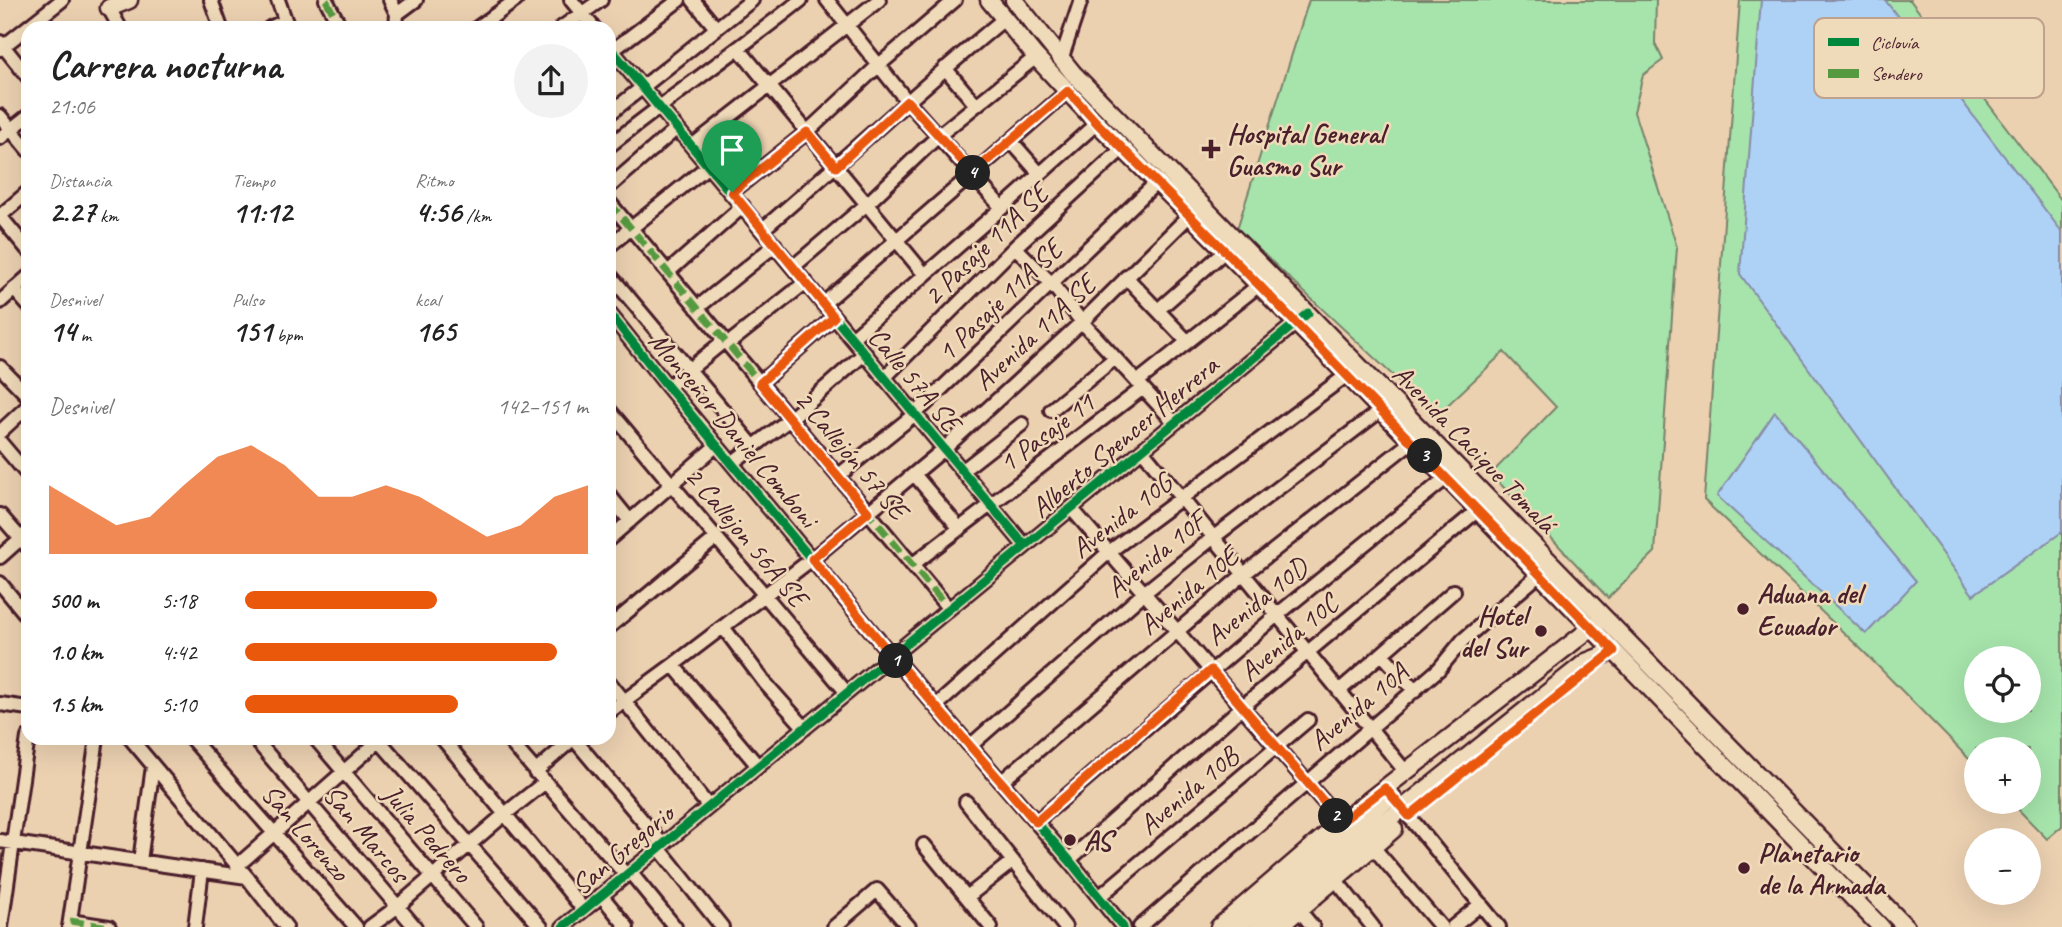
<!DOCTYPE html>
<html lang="es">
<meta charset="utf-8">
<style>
body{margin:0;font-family:Caveat,sans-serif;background:#f2f2f2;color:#222;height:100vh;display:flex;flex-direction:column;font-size:26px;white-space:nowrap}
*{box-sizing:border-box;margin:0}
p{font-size:23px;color:#767676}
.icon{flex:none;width:38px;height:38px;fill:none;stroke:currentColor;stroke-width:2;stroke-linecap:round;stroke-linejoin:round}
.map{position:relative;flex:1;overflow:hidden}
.details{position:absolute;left:21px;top:21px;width:595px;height:724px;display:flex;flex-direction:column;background:#fff;border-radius:21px;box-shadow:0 7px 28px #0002}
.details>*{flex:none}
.controls{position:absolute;left:1964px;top:646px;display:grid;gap:14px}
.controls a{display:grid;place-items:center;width:77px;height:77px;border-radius:50%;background:#fff;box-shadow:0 7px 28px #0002;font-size:35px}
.pin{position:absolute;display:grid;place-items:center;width:60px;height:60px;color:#fff;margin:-72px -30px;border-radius:50% 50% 50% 0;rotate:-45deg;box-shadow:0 0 7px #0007}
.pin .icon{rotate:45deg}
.km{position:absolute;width:35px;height:35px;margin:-18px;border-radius:50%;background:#222;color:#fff;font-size:19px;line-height:35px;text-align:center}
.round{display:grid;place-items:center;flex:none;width:74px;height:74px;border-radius:37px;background:#f2f2f2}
.overview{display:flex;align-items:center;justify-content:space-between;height:119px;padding:0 28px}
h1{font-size:38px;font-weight:700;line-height:52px}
.stats{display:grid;grid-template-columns:repeat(3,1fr);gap:10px;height:119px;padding:7px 28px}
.stats div{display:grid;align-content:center}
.stats b{font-size:30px;font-weight:700}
.stats small{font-size:19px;font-weight:400}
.stats p{font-size:19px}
.chart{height:196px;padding:14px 28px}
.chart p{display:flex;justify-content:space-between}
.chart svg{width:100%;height:126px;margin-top:7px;fill:#ea580c;opacity:.7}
ul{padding:0 28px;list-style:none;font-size:23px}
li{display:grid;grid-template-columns:112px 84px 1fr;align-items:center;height:52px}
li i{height:18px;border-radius:9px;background:#ea580c}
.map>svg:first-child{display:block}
.green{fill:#a6e4ab;stroke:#78826b;stroke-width:2;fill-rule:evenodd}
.water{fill:#aed2f6;stroke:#868aa5;stroke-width:2}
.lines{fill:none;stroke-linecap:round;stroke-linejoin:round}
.minor-casing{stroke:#4a1f2b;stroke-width:18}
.major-casing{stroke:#4a1f2b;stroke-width:21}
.minor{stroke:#efdab9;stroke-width:12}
.major{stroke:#efdab9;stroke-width:16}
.quiet{stroke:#559a41;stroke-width:7;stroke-dasharray:14 7;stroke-linecap:butt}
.cycleway-casing{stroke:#efdab9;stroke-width:13}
.cycleway{stroke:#00873e;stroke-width:9}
.route-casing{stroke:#fff;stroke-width:14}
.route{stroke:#ea580c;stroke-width:9}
.poi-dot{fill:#4a1f2b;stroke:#efdab9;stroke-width:2.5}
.labels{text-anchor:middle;stroke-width:5;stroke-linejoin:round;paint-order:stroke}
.poi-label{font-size:28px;font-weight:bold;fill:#4a1f2b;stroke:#efdab9;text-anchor:start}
.street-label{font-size:28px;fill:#4a1f2b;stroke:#efdab9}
.key{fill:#efdab9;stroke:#bea28e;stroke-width:2}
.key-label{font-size:19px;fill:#4a1f2b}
</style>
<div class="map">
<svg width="2062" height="927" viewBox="0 0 2062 927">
<rect width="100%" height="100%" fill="#ecd1b1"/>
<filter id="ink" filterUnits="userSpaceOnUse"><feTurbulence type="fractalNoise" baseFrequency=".0143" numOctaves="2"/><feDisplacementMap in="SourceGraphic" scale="14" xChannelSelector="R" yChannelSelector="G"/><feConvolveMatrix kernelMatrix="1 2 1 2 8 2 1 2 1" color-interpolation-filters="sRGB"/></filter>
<g filter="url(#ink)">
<!-- green -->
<path class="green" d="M1309,0H1656L1655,43L1663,60L1643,75L1634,112L1677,247L1655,552L1608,598L1491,474L1556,407L1504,352L1436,416L1237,229Z
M1740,0H1910L2062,201V826L2047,839L2011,802H2028V749H1976V766L1863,651L1704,500ZM1976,658H2028V710H1976Z"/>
<!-- water -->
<path class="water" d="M1761,0H1885L2062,232V532L1973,595L1740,274Z
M1775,412L1916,581L1866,634L1717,496Z"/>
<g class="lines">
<!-- minor casing -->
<g class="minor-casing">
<path id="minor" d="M211,0L221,28
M278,0L288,28
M326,0L341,28
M390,0L397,14L396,28
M571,0L594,28
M693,0L716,28
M827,0L907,101L1002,208
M109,8L120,28
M397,14L416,0
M270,28L285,21
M477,28L516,0
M561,28L601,0
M0,42L28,77
M609,47L1025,546
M0,49L62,0
M739,49L925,275
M609,53L679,0
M1061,60L1081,0
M945,68L976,105
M609,114L752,0
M0,116L28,150
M0,138L28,116
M1011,141L1040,174
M609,146C672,96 738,50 801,0
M692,146L879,0
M609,187L677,128
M732,192L807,132L879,65L955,0
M609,202L949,609
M0,216L28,250
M0,216L28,192
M762,230C844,160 921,87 1004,19
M609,246L708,166
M1015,247L1052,284L1082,322L1175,423
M793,267L867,204L938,136L1036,57
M668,272L743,206
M609,274L754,447
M1126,277L1187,341
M14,289L28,305
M0,302L28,277
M823,304L1068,91
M697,308L775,245
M1158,310L1225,251
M609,313L668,387L892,656L1069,860L1123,927
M852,338L1002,208L1097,123
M728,344L806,282
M0,367L28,396
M885,377L1015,247L1122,149
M1137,382L1259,285
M760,383L834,317
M668,387L725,340
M609,410L847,693
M1051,410L1115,358
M0,432L28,406
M0,442L28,475
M1142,450L1405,771
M732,463L790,419L865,353
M962,471L1022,424
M914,474L960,529
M838,476L915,414L1157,182
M609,495L630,521
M1071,508L1341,822
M0,515L28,547
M609,539L717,445
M0,557L28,532
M912,565L1143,388
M0,583L28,617
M609,627L716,538
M723,627L765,683L805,728
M1382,654L1415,691
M673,665L758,766
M609,682L709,807
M1339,691L1454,591
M0,704L28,708
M936,706L1109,552L1347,375
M609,712L673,665L812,559L944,449L1082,322L1190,215
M130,738L247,877L286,927
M191,738L356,927
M254,738L415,927
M315,738L476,927
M377,738L541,927
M442,738L584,910
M507,738L626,875
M574,739L663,845
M970,746L1144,593L1214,537L1381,410
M535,772L574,738
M1001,782L1244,574L1411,442
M966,802L1065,927
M1398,803L1499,927
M1036,822L1277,615L1446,478
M0,841L247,877
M924,845L991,927
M1373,847L1441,927
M659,848L722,927
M1069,860L1242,707L1478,510
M140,861L153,766
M237,866L382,738
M630,872L675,927
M1335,879L1373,927
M601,895L627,927
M967,897L1013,861
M1099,897L1308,720
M1299,910L1313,927
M70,921L109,927
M1,927L28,737
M69,927L97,738
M195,927L202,870
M370,927L397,907L505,814L544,783
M563,927L1302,318
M834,927L877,890L909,927
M1140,927L1439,669L1463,640L1540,574
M1453,927L1481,904"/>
</g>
<!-- major casing -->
<g class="major-casing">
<path id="major" d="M989,0L1036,57L1097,123L1190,215L1347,375L1881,927
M1014,0L1073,73L1906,927
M109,8L129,0
M1219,927L1341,822L1599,622
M1238,927L1392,796
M1259,927L1403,808L1586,662L1614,651
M1279,927L1394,829"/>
</g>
<!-- minor -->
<use href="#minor" class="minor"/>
<!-- major -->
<use href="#major" class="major"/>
<!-- quiet -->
<path class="quiet" d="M326,0L341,28
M609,202L949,609
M70,921L109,927"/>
<!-- cycleway casing -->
<g class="cycleway-casing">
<path id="cycleway" d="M609,47L1025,546
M609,313L668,387L892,656L1069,860L1123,927
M563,927L1308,313"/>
</g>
<!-- cycleway -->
<use href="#cycleway" class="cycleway"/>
</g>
</g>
<g class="lines" filter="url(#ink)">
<!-- route casing -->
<g class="route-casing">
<path id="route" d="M1068,91L1097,123L1259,285L1614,651L1409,816L1385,788L1341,822L1211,670L1036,822L892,656L812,559L868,512L760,383L834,317L732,192L807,132L836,167L907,101L973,173Z"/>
</g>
<!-- route -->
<use href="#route" class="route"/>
</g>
<!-- markers -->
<g class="poi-dot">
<path d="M1207.5 138.5h7v7h7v7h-7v7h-7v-7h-7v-7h7z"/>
<circle cx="1743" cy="609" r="7"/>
<circle cx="1541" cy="631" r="7"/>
<circle cx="1070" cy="840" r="7"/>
<circle cx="1744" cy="868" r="7"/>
</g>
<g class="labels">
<!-- poi labels -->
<g class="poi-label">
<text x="1227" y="143">Hospital General<tspan x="1227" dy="32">Guasmo Sur</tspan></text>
<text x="1757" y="603">Aduana del<tspan x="1757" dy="32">Ecuador</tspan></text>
<text x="1527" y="625" text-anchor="end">Hotel<tspan x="1527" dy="32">del Sur</tspan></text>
<text x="1084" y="850">AS</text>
<text x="1758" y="862">Planetario<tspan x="1758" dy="32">de la Armada</tspan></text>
</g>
<!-- street labels -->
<g class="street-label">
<text transform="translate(985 244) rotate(-44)" y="10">2 Pasaje 11A SE</text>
<text transform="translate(999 300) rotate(-44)" y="10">1 Pasaje 11A SE</text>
<text transform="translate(1034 332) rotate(-43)" y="10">Avenida 11A SE</text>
<text transform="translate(915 379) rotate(50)" y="10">Calle 57A SE</text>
<text transform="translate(734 429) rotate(50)" y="10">Monseñor Daniel Comboni</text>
<text transform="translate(1046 432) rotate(-37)" y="10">1 Pasaje 11</text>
<text transform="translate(1124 436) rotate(-40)" y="10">Alberto Spencer Herrera</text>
<text transform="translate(1475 448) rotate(46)" y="10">Avenida Cacique Tomalá</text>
<text transform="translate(852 454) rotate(50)" y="10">2 Callejón 57 SE</text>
<text transform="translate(1121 515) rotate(-38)" y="10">Avenida 10G</text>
<text transform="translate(747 536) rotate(50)" y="10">2 Callejon 56A SE</text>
<text transform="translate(1155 554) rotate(-39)" y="10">Avenida 10F</text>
<text transform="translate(1188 590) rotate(-40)" y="10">Avenida 10E</text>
<text transform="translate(1256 601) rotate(-39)" y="10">Avenida 10D</text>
<text transform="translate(1288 637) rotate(-40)" y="10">Avenida 10C</text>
<text transform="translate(1358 706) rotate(-40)" y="10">Avenida 10A</text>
<text transform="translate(1188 790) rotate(-40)" y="10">Avenida 10B</text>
<text transform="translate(306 832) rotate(49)" y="10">San Lorenzo</text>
<text transform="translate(367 833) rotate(50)" y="10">San Marcos</text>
<text transform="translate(428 833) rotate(49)" y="10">Julia Pedrero</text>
<text transform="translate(622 849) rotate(-40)" y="10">San Gregorio</text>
</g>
</g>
<!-- legend -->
<rect x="1814" y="18" width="230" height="80" rx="10" class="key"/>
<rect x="1828" y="38" width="31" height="8" fill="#00873e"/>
<rect x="1828" y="69" width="31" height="9" fill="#559a41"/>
<g class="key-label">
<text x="1871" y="49">Ciclovía</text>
<text x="1871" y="80">Sendero</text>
</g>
</svg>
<div class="controls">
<a><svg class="icon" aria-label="locate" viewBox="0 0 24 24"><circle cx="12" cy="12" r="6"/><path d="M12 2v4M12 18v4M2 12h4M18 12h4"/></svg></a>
<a>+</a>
<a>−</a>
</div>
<div class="pin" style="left:732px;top:192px;background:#1e9e55"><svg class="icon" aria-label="arrive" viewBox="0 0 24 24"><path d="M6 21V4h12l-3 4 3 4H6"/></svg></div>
<b class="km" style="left:896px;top:661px">1</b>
<b class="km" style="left:1336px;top:816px">2</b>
<b class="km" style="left:1425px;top:456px">3</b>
<b class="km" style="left:973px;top:173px">4</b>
<section class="details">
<div class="overview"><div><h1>Carrera nocturna</h1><p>21:06</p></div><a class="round"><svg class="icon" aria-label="share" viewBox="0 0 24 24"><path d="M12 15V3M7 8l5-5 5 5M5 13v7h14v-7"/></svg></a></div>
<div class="stats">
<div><p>Distancia</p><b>2.27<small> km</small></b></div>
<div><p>Tiempo</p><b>11:12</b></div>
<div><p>Ritmo</p><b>4:56<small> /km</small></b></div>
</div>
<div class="stats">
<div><p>Desnivel</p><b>14<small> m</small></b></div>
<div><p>Pulso</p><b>151<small> bpm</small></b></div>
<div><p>kcal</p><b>165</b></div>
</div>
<div class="chart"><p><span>Desnivel</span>142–151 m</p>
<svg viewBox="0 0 160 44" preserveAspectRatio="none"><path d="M0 44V20L10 27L20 34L30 31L40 20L50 10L60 6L70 13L80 24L90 24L100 20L110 24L120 31L130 38L140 34L150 24L160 20V44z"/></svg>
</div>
<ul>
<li><b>500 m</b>5:18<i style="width:56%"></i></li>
<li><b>1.0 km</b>4:42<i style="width:91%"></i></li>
<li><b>1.5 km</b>5:10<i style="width:62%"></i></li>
</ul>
</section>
</div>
